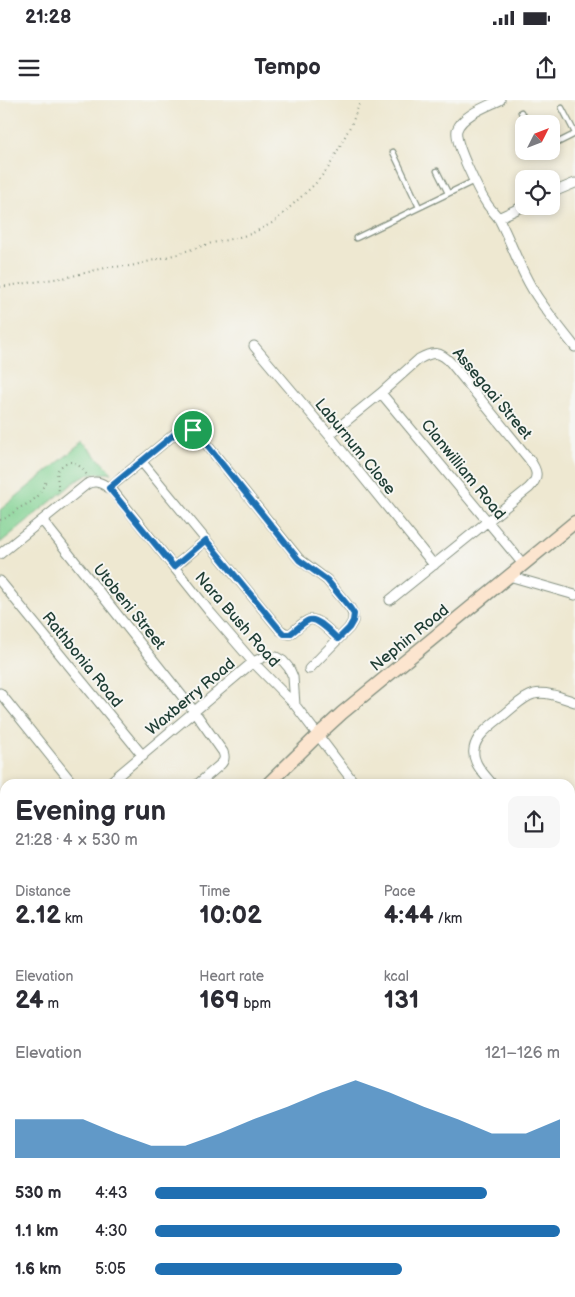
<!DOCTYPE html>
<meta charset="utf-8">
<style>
body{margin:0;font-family:"Balsamiq Sans",sans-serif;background:#f7f7f7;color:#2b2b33;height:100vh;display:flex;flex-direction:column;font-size:19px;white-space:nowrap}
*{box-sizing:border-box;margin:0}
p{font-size:16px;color:#7c7c81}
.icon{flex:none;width:28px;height:28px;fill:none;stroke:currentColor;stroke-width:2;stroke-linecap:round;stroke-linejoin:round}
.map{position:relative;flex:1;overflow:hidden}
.details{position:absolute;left:0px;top:679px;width:575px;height:519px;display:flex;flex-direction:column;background:#fff;border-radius:15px 15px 0 0;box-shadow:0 2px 8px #0003}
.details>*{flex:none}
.needle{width:32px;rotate:48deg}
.controls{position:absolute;left:515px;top:15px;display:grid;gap:10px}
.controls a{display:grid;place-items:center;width:45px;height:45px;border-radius:10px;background:#fff;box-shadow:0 2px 8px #0003;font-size:25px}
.pin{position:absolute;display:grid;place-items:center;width:42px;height:42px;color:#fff;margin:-21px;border:2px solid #fff;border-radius:50%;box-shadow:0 1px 5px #0007}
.round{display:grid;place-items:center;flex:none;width:52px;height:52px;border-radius:10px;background:#f7f7f7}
.head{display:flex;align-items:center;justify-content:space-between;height:85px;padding:0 15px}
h1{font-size:28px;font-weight:700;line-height:38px}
.figures{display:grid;grid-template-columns:repeat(3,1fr);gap:8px;height:85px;padding:5px 15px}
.figures div{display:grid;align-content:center}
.figures b{font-size:25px;font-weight:700}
.figures small{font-size:14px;font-weight:400}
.figures p{font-size:14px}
.chart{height:140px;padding:10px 15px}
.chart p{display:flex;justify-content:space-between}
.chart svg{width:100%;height:90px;margin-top:5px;fill:#1f6fb2;opacity:.7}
ul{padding:0 15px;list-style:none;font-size:16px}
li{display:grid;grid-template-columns:80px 60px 1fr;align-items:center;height:38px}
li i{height:12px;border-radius:6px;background:#1f6fb2}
.status{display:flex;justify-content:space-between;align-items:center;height:35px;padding:0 25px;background:#fff;direction:ltr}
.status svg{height:14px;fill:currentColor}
header{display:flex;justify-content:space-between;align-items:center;height:65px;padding:0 15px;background:#fff;font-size:22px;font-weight:700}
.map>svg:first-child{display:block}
.green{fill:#81d192;stroke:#508763}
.building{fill:#e8958f}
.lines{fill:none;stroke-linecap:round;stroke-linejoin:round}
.lane-casing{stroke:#869282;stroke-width:7}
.street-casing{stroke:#869282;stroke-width:11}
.secondary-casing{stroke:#869282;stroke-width:15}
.path{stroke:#869282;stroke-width:2;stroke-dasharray:1 4;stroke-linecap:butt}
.lane{stroke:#fff;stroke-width:4.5}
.street{stroke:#fff;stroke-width:9}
.secondary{stroke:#fce5cf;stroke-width:12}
.route-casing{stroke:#fff;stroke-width:10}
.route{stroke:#1f6fb2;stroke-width:6}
.labels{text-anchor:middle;stroke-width:4;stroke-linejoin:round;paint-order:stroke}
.street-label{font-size:16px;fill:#1f3d34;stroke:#f6f6f2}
</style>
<div class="status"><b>21:28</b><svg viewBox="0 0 49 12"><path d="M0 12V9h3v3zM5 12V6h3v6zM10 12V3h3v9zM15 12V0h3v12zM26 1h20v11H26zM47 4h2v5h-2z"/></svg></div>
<header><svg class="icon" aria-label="menu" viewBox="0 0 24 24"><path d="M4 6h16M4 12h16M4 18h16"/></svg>Tempo<svg class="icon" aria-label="share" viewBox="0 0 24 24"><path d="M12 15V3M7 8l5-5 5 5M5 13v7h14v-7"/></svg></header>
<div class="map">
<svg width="575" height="1197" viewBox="0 0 575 1197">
<rect width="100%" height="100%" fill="#f6f6f2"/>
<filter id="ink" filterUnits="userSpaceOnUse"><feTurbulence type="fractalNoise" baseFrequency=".02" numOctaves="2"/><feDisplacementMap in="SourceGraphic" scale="10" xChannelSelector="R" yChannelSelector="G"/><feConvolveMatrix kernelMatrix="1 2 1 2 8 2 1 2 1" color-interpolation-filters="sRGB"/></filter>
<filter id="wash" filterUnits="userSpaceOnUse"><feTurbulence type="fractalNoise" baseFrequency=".0096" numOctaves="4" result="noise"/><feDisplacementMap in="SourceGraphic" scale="20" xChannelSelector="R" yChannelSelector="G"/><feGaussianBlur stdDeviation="1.12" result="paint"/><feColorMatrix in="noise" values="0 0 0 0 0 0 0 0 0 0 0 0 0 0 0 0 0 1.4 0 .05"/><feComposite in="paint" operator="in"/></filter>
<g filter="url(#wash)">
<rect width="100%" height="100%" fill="#eee8d1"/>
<!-- green -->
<path class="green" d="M83,342L112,373L90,374L76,381L0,443V410Z"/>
<g id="blocks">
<!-- building -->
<path class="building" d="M5,1172V1191L0,1187V1180Z
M35,1192H58L63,1197H41Z"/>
</g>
</g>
<g filter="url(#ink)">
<use href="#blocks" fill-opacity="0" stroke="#869282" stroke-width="1"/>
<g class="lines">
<!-- lane casing -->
<g class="lane-casing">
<path id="lane" d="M562,8L575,33
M521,12L527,24
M551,46L575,34
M393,52L419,107
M437,71L448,93
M356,138L474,81"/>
</g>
<!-- street casing -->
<g class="street-casing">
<path id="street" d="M500,0C488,6 462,15 457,30C454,43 479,92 487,104C490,109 495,113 499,119C513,146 522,176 540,201C551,217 563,232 575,247
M551,93L575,83
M498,118L524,106
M254,246L329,335L434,465
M381,293L523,464
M329,335L381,293L419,259C433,251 440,251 451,263L529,359C537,370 540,377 529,388L390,500
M141,361L280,530L285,533L290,534C296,530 302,522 309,520C318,517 332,534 338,539
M109,388L177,332C186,327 191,328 199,335L299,459L327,480L350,508L353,514V521L349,528L309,569
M42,420L194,611L223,652C225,657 225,660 221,664L198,684
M0,454L87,384C97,379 104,384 113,391L209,511L253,562L295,605L355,684
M174,467L206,440
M509,476L575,495
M0,481L143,656
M0,593L73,684
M108,684L253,562L266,556L276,557L283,561L289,568L293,577L295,605
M492,684C487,677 479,670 476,662C466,641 491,625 505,614C514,607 523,597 534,594C547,591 563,598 575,602
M0,708L5,714
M570,720L575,716
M0,772L5,768
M0,891L5,897
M570,945L575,952
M570,979L575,975
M346,1192L351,1197
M506,1192L512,1197
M305,1197L310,1192"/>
</g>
<!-- secondary casing -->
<g class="secondary-casing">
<path id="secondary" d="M268,684L318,635L342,613L575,422
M0,911L5,907
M0,1104L5,1110
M90,1192L95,1197"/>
</g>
<!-- path -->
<path class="path" d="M0,187L68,177L109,167L131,166L174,155L208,144L231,139L251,134L274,122L315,84L329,67L352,23L359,5L358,0
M59,395C59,388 56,377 58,370C59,368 62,366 64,364C74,358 81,367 87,375
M0,420L6,418L19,408L31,402L39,395L47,379"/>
<!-- lane -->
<use href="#lane" class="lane"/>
<!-- street -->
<use href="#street" class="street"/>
<!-- secondary -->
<use href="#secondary" class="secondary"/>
</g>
</g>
<g class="lines" filter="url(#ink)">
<!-- route casing -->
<g class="route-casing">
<path id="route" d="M188,328L193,330L199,335L299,460L327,480L350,508L354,514L353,521L349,528L338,539C332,534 318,517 309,520C302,523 296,530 290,534H284L280,530L206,440L174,467L109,388L177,332L182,329Z"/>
</g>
<!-- route -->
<use href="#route" class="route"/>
</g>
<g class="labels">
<!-- street labels -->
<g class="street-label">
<text transform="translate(493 293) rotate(50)" y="6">Assegaai Street</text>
<text transform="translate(356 346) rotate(51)" y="6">Laburnum Close</text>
<text transform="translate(464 369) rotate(51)" y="6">Clanwilliam Road</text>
<text transform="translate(130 506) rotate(51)" y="6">Utobeni Street</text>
<text transform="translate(238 519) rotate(49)" y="6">Nara Bush Road</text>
<text transform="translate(409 537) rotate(-39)" y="6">Nephin Road</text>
<text transform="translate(83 559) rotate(51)" y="6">Rathbonia Road</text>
<text transform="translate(190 596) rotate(-40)" y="6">Waxberry Road</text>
</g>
</g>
</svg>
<div class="controls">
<a><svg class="needle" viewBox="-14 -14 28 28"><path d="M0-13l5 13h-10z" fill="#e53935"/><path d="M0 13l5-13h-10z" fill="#7c7c81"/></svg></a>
<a><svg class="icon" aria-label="locate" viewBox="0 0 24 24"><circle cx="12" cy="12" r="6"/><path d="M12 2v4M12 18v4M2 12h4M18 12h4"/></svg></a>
</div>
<div class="pin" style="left:193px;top:330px;background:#1e9e55"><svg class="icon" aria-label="arrive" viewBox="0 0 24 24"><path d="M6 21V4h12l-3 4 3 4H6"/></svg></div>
<section class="details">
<div class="head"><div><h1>Evening run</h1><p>21:28 · 4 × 530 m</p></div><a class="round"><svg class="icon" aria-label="share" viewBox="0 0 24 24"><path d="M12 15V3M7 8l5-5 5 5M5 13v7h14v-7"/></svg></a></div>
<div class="figures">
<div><p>Distance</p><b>2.12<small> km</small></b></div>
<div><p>Time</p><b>10:02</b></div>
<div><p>Pace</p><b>4:44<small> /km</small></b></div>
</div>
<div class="figures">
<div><p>Elevation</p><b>24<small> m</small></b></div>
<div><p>Heart rate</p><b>169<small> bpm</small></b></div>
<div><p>kcal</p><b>131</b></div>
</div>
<div class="chart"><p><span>Elevation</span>121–126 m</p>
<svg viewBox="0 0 160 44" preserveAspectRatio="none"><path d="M0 44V25L10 25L20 25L30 32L40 38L50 38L60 32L70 25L80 19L90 12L100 6L110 12L120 19L130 25L140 32L150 32L160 25V44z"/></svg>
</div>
<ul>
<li><b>530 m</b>4:43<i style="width:82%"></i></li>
<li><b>1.1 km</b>4:30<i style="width:100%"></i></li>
<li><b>1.6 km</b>5:05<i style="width:61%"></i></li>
</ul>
</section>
</div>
